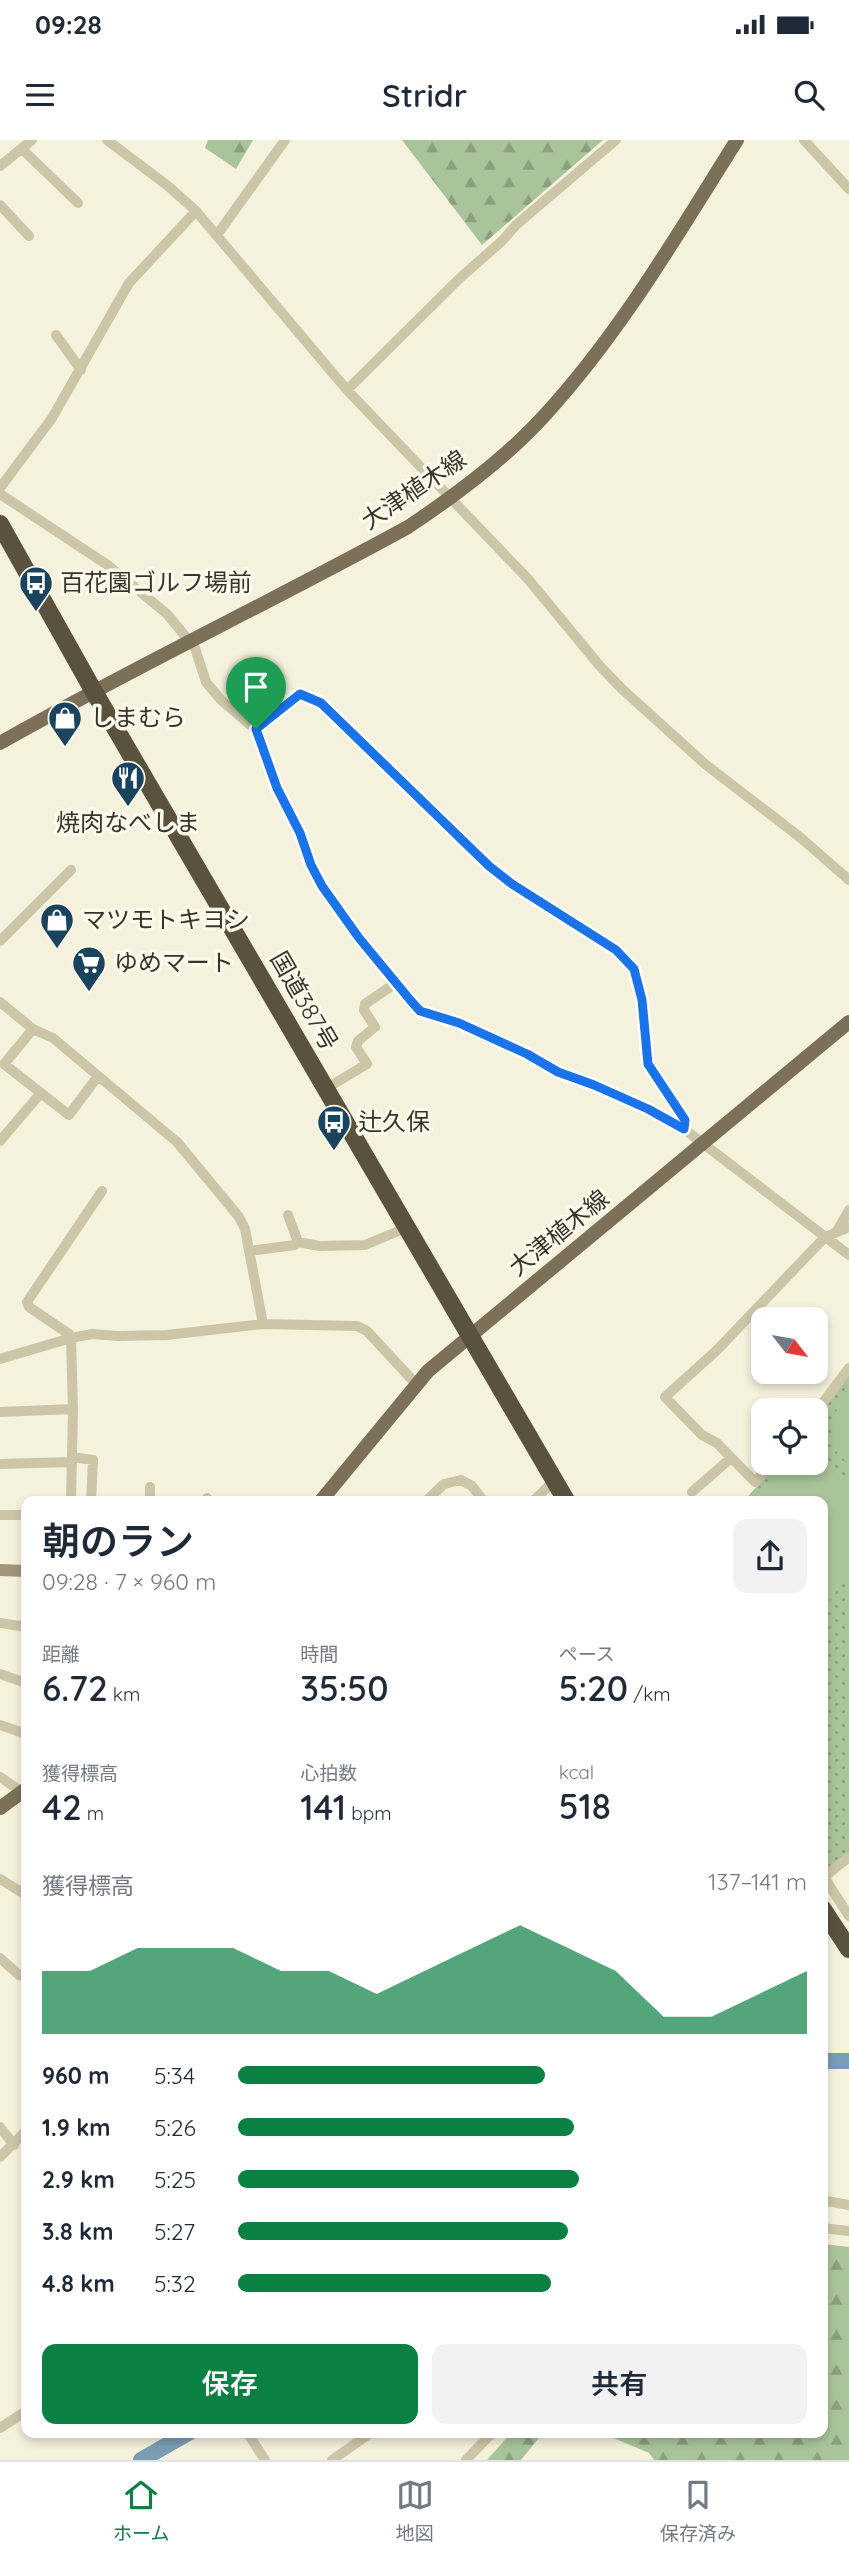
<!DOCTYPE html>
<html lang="ja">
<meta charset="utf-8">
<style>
body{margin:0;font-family:Quicksand,"Noto Sans JP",sans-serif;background:#f2f2f3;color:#1f2937;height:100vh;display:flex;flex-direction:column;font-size:26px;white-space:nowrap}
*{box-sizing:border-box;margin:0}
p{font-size:23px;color:#747a83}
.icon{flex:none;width:38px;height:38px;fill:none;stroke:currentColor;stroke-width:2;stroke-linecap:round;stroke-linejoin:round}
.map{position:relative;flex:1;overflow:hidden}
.drawer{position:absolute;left:21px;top:1356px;width:807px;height:942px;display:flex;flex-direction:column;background:#fff;border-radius:14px;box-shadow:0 4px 10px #0003}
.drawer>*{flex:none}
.needle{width:46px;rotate:121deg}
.tools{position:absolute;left:751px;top:1167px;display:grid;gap:14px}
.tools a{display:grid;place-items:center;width:77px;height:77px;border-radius:14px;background:#fff;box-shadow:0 4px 10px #0003;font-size:35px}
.pin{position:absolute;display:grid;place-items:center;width:60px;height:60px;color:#fff;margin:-72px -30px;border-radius:50% 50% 50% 0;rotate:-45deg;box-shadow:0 0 7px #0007}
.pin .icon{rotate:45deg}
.round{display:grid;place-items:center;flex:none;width:74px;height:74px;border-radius:14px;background:#f2f2f3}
.head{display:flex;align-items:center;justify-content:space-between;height:119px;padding:0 21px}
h1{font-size:38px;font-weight:600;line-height:52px}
.metrics{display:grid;grid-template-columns:repeat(3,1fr);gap:10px;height:119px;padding:7px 21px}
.metrics div{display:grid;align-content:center}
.metrics b{font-size:35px;font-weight:600}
.metrics small{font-size:19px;font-weight:400}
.metrics p{font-size:19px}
.chart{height:196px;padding:14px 21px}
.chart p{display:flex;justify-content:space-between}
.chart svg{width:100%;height:126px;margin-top:7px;fill:#0b8043;opacity:.7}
.action{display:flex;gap:14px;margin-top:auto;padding:14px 21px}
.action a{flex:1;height:80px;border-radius:14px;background:#0b8043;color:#fff;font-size:28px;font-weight:600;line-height:80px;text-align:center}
.action a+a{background:#f2f2f3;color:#1f2937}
ul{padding:0 21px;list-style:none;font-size:23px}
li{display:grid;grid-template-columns:112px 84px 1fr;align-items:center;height:52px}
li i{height:18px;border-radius:9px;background:#0b8043}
.status{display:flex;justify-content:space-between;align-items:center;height:49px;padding:0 35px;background:#fff;direction:ltr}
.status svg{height:19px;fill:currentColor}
header{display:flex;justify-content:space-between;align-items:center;height:91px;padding:0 21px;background:#fff;font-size:32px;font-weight:600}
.menu{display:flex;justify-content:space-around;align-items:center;height:98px;border-top:2px solid #e0e1e3;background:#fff;font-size:19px;color:#747a83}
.menu a{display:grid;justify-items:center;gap:4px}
.menu .current{color:#0b8043}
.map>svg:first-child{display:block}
.grass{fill:url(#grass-dots)}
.forest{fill:url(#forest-firs)}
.pitch{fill:#a9c49b}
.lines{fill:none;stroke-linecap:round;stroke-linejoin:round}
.river{stroke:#799db3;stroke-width:16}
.street{stroke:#cdc5a7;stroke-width:10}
.secondary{stroke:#a19578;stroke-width:12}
.primary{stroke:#7c7058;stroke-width:14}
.highway{stroke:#5b513f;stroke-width:18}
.route-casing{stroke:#fff;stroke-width:14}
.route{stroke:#1a73e8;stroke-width:9}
.labels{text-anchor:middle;stroke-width:7;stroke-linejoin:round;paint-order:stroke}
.street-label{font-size:24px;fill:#393328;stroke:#fbf9e9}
.poi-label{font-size:24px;fill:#393328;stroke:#fbf9e9;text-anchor:start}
</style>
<div class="status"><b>09:28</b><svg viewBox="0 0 49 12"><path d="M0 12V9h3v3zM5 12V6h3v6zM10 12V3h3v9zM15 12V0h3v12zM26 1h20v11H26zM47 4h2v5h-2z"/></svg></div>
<header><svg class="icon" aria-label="menu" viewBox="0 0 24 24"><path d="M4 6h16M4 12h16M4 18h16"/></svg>Stridr<svg class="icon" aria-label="search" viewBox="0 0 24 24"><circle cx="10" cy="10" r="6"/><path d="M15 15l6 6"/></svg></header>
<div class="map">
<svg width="849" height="2320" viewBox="0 0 849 2320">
<defs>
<pattern id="grass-dots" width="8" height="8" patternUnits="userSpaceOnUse" patternTransform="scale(1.75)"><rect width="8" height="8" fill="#a9c49b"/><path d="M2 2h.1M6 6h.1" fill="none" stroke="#8ba07e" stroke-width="1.8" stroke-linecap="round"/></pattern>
<pattern id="forest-firs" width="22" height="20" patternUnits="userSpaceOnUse" patternTransform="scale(1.75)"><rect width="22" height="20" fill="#a9c49b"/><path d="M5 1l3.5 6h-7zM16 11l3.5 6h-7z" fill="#8ba07e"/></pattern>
</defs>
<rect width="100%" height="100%" fill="#f4f1dc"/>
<!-- grass -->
<path class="grass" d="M849,1234V1713L823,1735L822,1362H743L777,1323H816V1278Z"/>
<!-- forest -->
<path class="forest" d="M208,0H253L236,29L205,8Z
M402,0H603L482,105Z
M823,2104L849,2107V2320H654L649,2313L602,2293L822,2292Z
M511,2293H543L521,2320H487Z"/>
<!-- pitch -->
<path class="pitch" d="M849,1242V1324L837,1313C831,1288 834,1264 849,1242Z
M816,1316L849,1345V1437L823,1467L822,1362L745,1361L756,1349L766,1347L788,1323H816Z"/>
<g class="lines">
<!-- river -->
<path class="river" d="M822,1921H849
M141,2320L190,2292"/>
<!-- street -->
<path class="street" d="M107,0L168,46L196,71L347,250L528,439L599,525L622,549L705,624L801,698L849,740
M804,0L849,49
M22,9L78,63
M0,26L32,0
M0,65L29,96
M217,95L285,0
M56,195L81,230
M347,250L460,138L502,101L516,85L616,0
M0,348L52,278L129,143L196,71
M0,354L109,426L167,474L195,508L206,542L221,560L255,589L277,648L300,693L311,725L322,745L359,798L420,871L459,882L527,914L558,932L594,945L648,969L684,989L849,1115
M255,589L300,554L321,563L489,726L512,744L616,809L634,829L642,860L648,924L685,980L684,989
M0,801L71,730
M0,862L33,889L53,898L177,1002L239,1077L245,1089L263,1184
M33,889L4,924L69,975L98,936
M327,948L367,924L356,907L358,901L375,887L364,870L365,864L396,843
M0,1001L40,954
M288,1075L298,1102
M837,1091L849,1070
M249,1111L295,1105L298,1102L319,1106L365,1105L408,1087
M0,1219L71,1198L92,1194L118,1196L167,1195L263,1184L357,1186L367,1191L416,1244
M0,1272L73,1269
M816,1272L849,1228
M72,1317L93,1320L91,1362
M772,1323L755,1342L717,1303L702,1295L665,1257L716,1211L825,1097L849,1087
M0,1324L72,1322
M692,1352L731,1318
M71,1362L73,1269L71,1198L69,1194L29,1167L27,1162L102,1051
M150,1362V1347
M207,1362V1358
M425,1362L444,1344L461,1340L472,1346L484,1362
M532,1362L554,1341
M0,1375H26
M0,1483L26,1487
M0,1534L26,1543
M0,1585L26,1594
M0,1637L22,1652
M849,1717L824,1737L849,1776
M0,1739L26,1755
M0,1818L19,1835L26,1838
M0,1987L14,2005
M0,2017L26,1991
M822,2060L849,2065
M822,2088L849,2091
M0,2288L26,2271
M247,2292L265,2320
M332,2320L372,2292
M466,2320L493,2292"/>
<!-- secondary -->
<path class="secondary" d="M0,1430L26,1431"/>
<!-- primary -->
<path class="primary" d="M0,603C134,527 273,461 408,387C456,355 505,319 544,276C621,192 677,95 737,0
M320,1362L428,1231L849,882
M0,1668L26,1649"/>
<!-- highway -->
<path class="highway" d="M0,384L93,550L567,1362
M822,1768L849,1809"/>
</g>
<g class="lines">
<!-- route casing -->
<g class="route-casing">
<path id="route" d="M300,554L321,563L489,726L512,744L616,810L634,829L642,860L648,924L685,980L684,989L648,969L594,945L558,932L527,914L459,883L420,871L411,861L359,798L322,746L311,725L300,693L277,648L256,589Z"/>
</g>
<!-- route -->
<use href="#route" class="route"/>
</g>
<!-- icons -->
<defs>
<g id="bus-pin" transform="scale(1.75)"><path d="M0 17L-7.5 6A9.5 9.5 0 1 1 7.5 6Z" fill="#1a435e" stroke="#fbf9e9"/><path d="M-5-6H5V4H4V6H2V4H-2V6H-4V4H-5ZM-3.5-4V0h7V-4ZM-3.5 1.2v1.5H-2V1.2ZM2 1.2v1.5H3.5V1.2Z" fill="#fff"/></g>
<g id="shop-pin" transform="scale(1.75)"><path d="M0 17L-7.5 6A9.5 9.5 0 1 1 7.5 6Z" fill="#1a435e" stroke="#fbf9e9"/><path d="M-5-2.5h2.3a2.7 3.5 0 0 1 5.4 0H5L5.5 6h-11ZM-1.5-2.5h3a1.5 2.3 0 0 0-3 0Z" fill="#fff"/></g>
<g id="restaurant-pin" transform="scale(1.75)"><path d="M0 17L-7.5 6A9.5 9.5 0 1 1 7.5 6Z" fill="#1a435e" stroke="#fbf9e9"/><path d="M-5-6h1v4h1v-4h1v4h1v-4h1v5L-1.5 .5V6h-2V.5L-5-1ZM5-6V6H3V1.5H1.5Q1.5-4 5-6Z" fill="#fff"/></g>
<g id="supermarket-pin" transform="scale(1.75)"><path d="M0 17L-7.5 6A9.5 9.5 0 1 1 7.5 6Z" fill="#1a435e" stroke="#fbf9e9"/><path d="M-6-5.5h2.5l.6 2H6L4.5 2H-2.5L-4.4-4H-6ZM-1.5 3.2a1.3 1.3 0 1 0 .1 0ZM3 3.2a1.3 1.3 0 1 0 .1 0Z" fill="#fff"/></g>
</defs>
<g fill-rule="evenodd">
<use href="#bus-pin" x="36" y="443"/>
<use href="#shop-pin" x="65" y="578"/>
<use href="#restaurant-pin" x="128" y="638"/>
<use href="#shop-pin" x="57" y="780"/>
<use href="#supermarket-pin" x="89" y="823"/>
<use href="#bus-pin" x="334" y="982"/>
</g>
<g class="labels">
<!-- street labels -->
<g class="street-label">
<text transform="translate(414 350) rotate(-34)" y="8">大津植木線</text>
<text transform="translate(304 861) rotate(60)" y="8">国道387号</text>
<text transform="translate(559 1093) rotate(-39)" y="8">大津植木線</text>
</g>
<!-- poi labels -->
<g class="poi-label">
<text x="60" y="451">百花園ゴルフ場前</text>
<text x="90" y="586">しまむら</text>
<text x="128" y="691" text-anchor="middle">焼肉なべしま</text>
<text x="82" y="788">マツモトキヨシ</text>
<text x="114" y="831">ゆめマート</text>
<text x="358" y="990">辻久保</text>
</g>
</g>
</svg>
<div class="tools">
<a><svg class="needle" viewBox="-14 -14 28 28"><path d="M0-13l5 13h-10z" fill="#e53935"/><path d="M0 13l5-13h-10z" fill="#747a83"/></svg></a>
<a><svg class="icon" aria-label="locate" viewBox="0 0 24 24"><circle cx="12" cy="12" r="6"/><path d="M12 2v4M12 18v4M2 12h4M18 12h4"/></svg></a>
</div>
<div class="pin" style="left:256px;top:589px;background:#1e9e55"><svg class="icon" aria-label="arrive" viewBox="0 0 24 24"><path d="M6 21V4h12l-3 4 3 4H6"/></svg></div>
<section class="drawer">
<div class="head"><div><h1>朝のラン</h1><p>09:28 · 7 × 960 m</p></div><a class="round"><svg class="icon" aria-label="share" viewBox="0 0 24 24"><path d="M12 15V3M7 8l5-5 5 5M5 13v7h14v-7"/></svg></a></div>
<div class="metrics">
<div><p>距離</p><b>6.72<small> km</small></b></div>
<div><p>時間</p><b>35:50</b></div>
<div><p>ペース</p><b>5:20<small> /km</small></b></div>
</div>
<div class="metrics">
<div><p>獲得標高</p><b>42<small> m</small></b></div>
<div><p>心拍数</p><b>141<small> bpm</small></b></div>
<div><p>kcal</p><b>518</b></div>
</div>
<div class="chart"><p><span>獲得標高</span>137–141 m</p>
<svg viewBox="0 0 160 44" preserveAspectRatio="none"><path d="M0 44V22L10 22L20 14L30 14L40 14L50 22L60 22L70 30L80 22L90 14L100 6L110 14L120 22L130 38L140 38L150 30L160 22V44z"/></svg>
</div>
<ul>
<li><b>960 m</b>5:34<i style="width:54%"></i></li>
<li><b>1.9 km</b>5:26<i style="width:59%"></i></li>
<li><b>2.9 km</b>5:25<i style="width:60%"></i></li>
<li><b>3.8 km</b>5:27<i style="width:58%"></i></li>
<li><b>4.8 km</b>5:32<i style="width:55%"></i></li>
</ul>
<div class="action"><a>保存</a><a>共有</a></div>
</section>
</div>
<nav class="menu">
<a class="current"><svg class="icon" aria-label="home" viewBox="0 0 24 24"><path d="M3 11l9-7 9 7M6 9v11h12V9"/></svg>ホーム</a>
<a><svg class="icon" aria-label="map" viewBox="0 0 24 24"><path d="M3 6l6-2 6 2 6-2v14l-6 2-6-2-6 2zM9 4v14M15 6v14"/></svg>地図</a>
<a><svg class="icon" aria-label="saved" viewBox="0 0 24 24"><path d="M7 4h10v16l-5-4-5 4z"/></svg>保存済み</a>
</nav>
